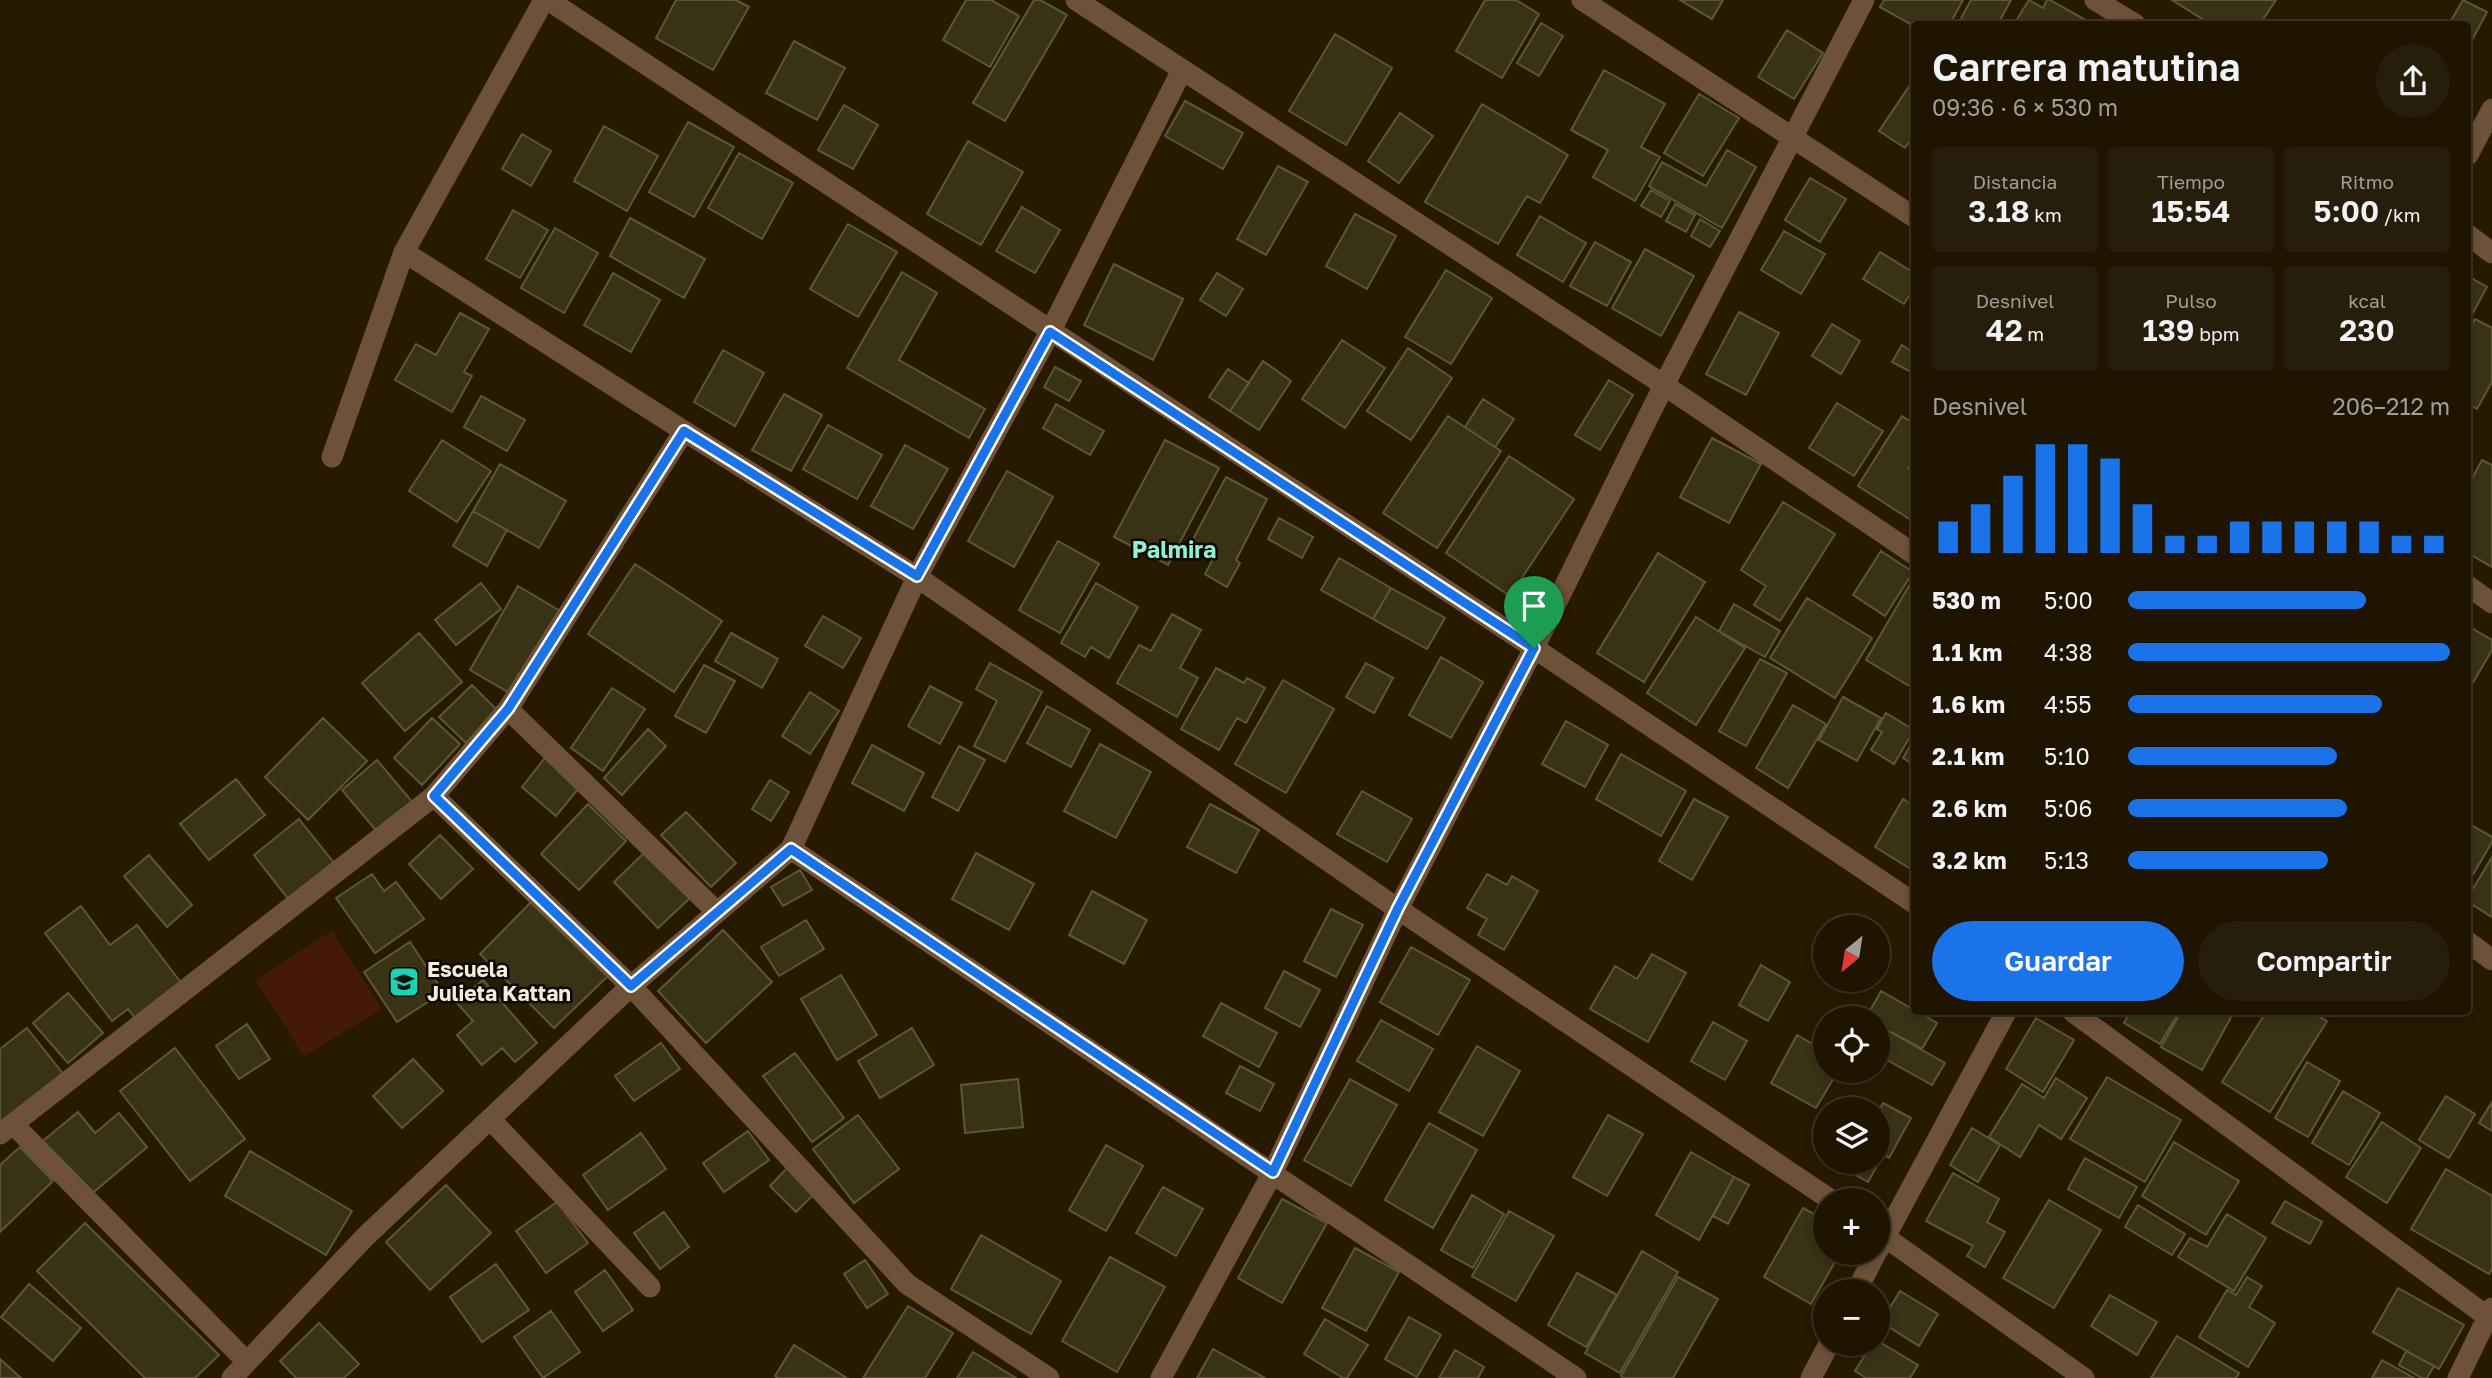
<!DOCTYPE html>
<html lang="es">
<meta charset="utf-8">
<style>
body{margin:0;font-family:"Golos Text",sans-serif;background:#261d0a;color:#f1f3f6;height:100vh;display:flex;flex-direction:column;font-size:26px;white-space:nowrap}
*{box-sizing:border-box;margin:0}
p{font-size:23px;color:#a19e99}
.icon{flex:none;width:38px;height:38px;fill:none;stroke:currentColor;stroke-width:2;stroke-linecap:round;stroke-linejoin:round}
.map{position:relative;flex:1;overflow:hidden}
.drawer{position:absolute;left:1911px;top:21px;width:560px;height:994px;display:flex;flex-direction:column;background:#1e1400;border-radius:7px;box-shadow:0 4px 10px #0003,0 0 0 2px #3c3322}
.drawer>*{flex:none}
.needle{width:46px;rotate:210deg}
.controls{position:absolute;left:1813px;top:915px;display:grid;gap:14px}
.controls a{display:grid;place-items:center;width:77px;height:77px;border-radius:50%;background:#1e1400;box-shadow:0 4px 10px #0003,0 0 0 2px #3c3322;font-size:35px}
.pin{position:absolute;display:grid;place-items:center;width:60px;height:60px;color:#fff;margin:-72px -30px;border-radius:50% 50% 50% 0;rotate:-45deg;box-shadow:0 0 7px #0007}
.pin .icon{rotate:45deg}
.round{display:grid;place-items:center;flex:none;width:74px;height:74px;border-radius:37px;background:#261d0a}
.head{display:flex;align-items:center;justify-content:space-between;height:119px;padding:0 21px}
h1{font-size:38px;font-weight:600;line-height:52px}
.figures{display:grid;grid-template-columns:repeat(3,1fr);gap:10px;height:119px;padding:7px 21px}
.figures div{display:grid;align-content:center;border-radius:7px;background:#261d0a;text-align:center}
.figures b{font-size:30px;font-weight:600}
.figures small{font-size:19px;font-weight:400}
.figures p{font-size:19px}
.chart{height:196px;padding:14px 21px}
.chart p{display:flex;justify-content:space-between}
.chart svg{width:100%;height:126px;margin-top:7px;stroke:#1a73e8;stroke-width:6}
.button{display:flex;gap:14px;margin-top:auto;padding:14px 21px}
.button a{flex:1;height:80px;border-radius:42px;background:#1a73e8;color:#fff;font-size:28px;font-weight:600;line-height:80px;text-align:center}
.button a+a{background:#261d0a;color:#f1f3f6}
ul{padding:0 21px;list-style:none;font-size:23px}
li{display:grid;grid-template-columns:112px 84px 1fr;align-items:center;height:52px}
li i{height:18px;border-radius:9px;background:#1a73e8}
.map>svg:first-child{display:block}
.green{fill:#431a09}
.building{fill:#393315;stroke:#5d5738;stroke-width:2}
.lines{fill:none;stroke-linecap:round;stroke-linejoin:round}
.street{stroke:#6d5139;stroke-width:21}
.route-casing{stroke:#fff;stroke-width:14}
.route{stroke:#1a73e8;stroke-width:9}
.labels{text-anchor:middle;stroke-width:5;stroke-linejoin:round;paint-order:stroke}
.poi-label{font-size:21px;font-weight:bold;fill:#f6ecdc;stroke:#0c0601;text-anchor:start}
.neighbourhood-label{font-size:23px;font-weight:bold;fill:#8ef0d5;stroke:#0c0601}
</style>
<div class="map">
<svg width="2492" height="1378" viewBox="0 0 2492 1378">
<rect width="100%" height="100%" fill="#281a00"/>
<!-- green -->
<path class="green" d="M332,931L382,1009L304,1056L255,980Z"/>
<!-- building -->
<path class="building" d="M676,0H736L749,7L713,70L656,38Z
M966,0H991L1019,16L990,67L943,40Z
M1034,0H1040L1067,15L1005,121L973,103Z
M1485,0H1516L1539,14L1502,78L1456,51Z
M1680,0H1723L1712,19Z
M1884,0H1963L1950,24L1914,26L1880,7Z
M1971,0H2011L1998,24H1958Z
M2029,0L2043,8L2047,0H2050L2089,22L2088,24H2014Z
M2172,0H2276L2260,24H2210Z
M2463,0L2487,12L2470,44L2468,43V24H2449Z
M1541,23L1563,36L1539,76L1517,63Z
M1787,30L1823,53L1794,99L1758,77Z
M1335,34L1392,68L1346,145L1289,111Z
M794,41L845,68L817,120L766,93Z
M1604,70L1665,104L1641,147L1660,157L1635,201L1593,177L1608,150L1571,130Z
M1914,79V135L1905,148L1879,131Z
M1699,94L1739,118L1703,176L1664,153Z
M1185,101L1243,133L1223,169L1165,136Z
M1482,104L1568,155L1540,203L1527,196L1498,244L1425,202Z
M844,105L878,125L853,169L818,150Z
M1400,113L1433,136L1399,183L1368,161Z
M688,122L734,147L694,217L649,192Z
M604,126L658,156L627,211L574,181Z
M522,134L551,151L531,186L502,169Z
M968,141L1023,172L981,245L927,214Z
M1727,150L1756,167L1722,228L1649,186L1662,162L1706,186Z
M739,153L793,183L762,239L708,208Z
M1278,166L1308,182L1266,255L1237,239Z
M1810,178L1846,199L1820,242L1785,220Z
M1651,190L1670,201L1661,217L1641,206Z
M1675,204L1695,215L1686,232L1666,221Z
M1022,207L1060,230L1035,273L996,251Z
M513,210L548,230L520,278L486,259Z
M1355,214L1396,236L1367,289L1326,266Z
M1540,216L1586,243L1563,282L1517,255Z
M630,218L705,259L684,298L610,256Z
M1700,219L1720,231L1710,247L1691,236Z
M848,224L897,252L858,317L810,289Z
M555,228L598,253L564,313L521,288Z
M1784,231L1825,254L1801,294L1761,270Z
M1595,242L1631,262L1607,306L1570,286Z
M1645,249L1694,276L1661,336L1612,308Z
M1880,252L1914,273V288L1904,304L1863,279Z
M1114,264L1183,299L1153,360L1084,325Z
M1446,270L1492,298L1451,364L1405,337Z
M902,272L937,293L899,360L985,409L969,438L847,368Z
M613,273L660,300L631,352L584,325Z
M1217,273L1243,289L1226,316L1200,300Z
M2468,276L2487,287L2468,322Z
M1739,312L1779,333L1746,395L1706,374Z
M460,313L489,329L464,372L472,376L452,412L395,380L416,344L436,355Z
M2475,319L2492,328V382L2477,409L2468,404V332Z
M1832,324L1860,341L1841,374L1812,356Z
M1342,340L1385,368L1345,428L1302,399Z
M1902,345L1914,353V366L1911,372L1892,362Z
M1408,348L1452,378L1411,440L1367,411Z
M723,350L764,373L735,426L694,402Z
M1263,361L1291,381L1259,430L1230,411Z
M1055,367L1081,381L1069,401L1044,387Z
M1228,369L1249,383L1230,411L1209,397Z
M1609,380L1633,395L1600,450L1575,435Z
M784,394L822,415L791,471L752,450Z
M481,396L525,420L507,451L464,427Z
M1483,399L1514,419L1495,447L1465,427Z
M1837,403L1883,431L1854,476L1809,448Z
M1056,404L1104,431L1090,455L1043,428Z
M1448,416L1501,451L1437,548L1383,513Z
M1902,416L1914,424V459L1908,469L1914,473V522L1858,486Z
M828,425L882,455L857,499L803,469Z
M1712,438L1761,464L1729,523L1680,497Z
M442,440L491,471L457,522L409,491Z
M1165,440L1219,468L1168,565L1114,537Z
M905,445L948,469L913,529L871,506Z
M1509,456L1574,499L1510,596L1446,553Z
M2482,460L2492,465V567L2468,553V486Z
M500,464L566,501L539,548L473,511Z
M1007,471L1053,497L1014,567L968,541Z
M1226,477L1267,499L1236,560L1240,563L1227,587L1205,574L1215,555L1191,543Z
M1783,502L1835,534L1780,621L1754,605L1766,586L1741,570Z
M473,511L507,530L487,566L453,546Z
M1279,518L1313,537L1302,558L1268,539Z
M1058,541L1099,564L1060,633L1019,610Z
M1881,551L1913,572L1885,616L1853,595Z
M1658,553L1705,582L1644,682L1597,653Z
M1339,558L1391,588L1373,619L1321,590Z
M635,564L722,621L674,692L588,634Z
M1914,577V681L1911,687L1866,660Z
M481,583L501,609L456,645L435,620Z
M1096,583L1138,607L1109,658L1091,647L1085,657L1061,643Z
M518,586L562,612L513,695L470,670Z
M1391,588L1445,618L1427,649L1373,619Z
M1807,598L1872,638L1835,698L1770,658Z
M1734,604L1780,631L1765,657L1719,631Z
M1172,614L1201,630L1180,668L1198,678L1177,717L1117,683L1139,645L1151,651Z
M823,616L861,638L843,668L805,646Z
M1696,617L1745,648L1696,725L1647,693Z
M2468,626L2492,640V650L2468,691Z
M419,633L462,682L405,731L362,683Z
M731,633L778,659L762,688L715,661Z
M1441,657L1483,682L1451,738L1409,715Z
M1760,659L1787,673L1746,746L1719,731Z
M990,663L1042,692L1005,762L974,746L997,701L976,689Z
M1366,663L1393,678L1374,713L1346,697Z
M704,665L735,681L706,733L675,716Z
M1216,668L1244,683L1247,678L1265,688L1246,723L1237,718L1219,750L1181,729Z
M1283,680L1334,709L1286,793L1235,764Z
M472,685L497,710L466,743L439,717Z
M930,686L962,703L940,744L908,726Z
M612,688L645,709L603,771L571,748Z
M810,692L839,711L810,754L782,736Z
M1843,697L1881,718L1857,761L1819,740Z
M1793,705L1826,724L1788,788L1756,768Z
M1047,706L1090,730L1071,767L1027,743Z
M1886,713L1914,730L1894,764L1871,750L1882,732L1877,729Z
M323,718L367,761L308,820L265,777Z
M432,718L460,744L422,785L394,758Z
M1566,721L1608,745L1585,787L1542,764Z
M648,729L666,746L622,795L604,778Z
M1914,739V765L1903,758Z
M1100,744L1151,772L1116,838L1064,811Z
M872,745L924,773L904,811L852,783Z
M959,746L985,760L958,811L932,797Z
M548,754L583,783L556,816L522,787Z
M1621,754L1686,791L1661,836L1596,799Z
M377,760L414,804L379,834L342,790Z
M236,779L265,815L209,860L180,824Z
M770,780L789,792L771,821L752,809Z
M1362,791L1412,819L1387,862L1337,834Z
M1694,799L1728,817L1692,880L1659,861Z
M1903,799L1914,806V871L1875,847Z
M588,804L626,841L579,890L541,854Z
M1210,804L1259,830L1236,873L1187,847Z
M686,812L736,863L711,887L661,835Z
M299,819L339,869L293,905L254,855Z
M2468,823L2492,837V842L2468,883Z
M440,835L473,869L441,899L409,864Z
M646,851L690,898L658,928L614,882Z
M976,853L1034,884L1009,930L952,899Z
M149,855L192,905L167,927L124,876Z
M2492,857V917L2468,902V897Z
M800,870L812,890L783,906L771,887Z
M372,874L384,891L396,882L424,919L375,953L336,898Z
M1487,874L1507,885L1512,876L1538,891L1504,950L1478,935L1487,919L1467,908Z
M1092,891L1147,920L1124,964L1069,935Z
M534,899L609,975L554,1028L480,954Z
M81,906L110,945L137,925L185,988L139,1023L128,1009L112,1021L45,933Z
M1331,909L1363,925L1336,977L1304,961Z
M806,920L824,949L779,976L761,947Z
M723,930L772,982L706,1043L658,991Z
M410,942L443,992L397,1022L364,972Z
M1411,947L1470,980L1438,1035L1380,1002Z
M1652,954L1686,973L1648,1042L1590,1009L1615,966L1637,979Z
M1761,965L1790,982L1768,1021L1739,1005Z
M1284,971L1320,990L1300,1027L1265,1008Z
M841,975L877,1035L837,1060L801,999Z
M483,980L537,1043L515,1062L502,1048L482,1065L457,1035L473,1021L456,1002Z
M1881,991L1937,1023L1922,1049L1878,1025V1018H1866Z
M68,993L103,1033L68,1063L33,1023Z
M1221,1003L1277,1033L1259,1067L1203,1036Z
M2130,1012H2179L2160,1044L2124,1023Z
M2181,1012H2234L2202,1070L2161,1047Z
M2266,1012H2311L2327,1021L2270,1112L2222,1082Z
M2036,1018L2074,1040L2043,1092L2006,1069Z
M1381,1020L1433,1049L1409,1091L1357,1061Z
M1713,1022L1747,1041L1725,1080L1691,1061Z
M247,1024L270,1059L239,1079L216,1046Z
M1878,1025L1945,1063L1932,1085L1878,1055Z
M27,1028L64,1075L3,1123L0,1119V1049Z
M912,1028L934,1065L880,1098L858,1061Z
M1797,1035L1825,1051V1071H1838L1816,1108L1771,1083Z
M661,1043L680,1069L634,1101L615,1076Z
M1477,1046L1520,1071L1483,1136L1439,1112Z
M175,1048L245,1139L190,1181L120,1091Z
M795,1053L844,1118L812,1142L763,1076Z
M413,1059L443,1091L402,1128L373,1096Z
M2307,1062L2340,1081L2308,1137L2275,1118Z
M1240,1066L1274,1084L1260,1111L1226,1093Z
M2107,1077L2181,1120L2145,1182L2070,1139Z
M2056,1078L2087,1098L2061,1139L2039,1125L2020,1157L1989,1137L2022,1084L2044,1098Z
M1018,1079L1023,1127L965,1133L961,1085Z
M1350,1079L1397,1105L1351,1186L1304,1160Z
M2343,1091L2380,1113L2349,1165L2312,1143Z
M2446,1096L2475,1114L2449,1158L2419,1140Z
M2492,1102V1131L2479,1123Z
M1883,1103L1911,1118L1889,1158L1878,1152V1112Z
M78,1112L95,1133L119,1113L147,1147L89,1196L43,1141Z
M858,1115L899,1169L854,1203L813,1149Z
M1608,1115L1643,1134L1607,1196L1573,1177Z
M2382,1122L2421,1148L2387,1203L2346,1177Z
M1429,1123L1477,1150L1433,1228L1385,1200Z
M1972,1128L2000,1145L1978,1182L1950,1165Z
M748,1131L769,1160L724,1192L703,1163Z
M641,1133L666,1169L608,1210L583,1175Z
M2174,1142L2239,1181L2206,1235L2142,1196Z
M1106,1145L1143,1166L1106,1231L1069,1210Z
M20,1147L53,1181L0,1232V1165Z
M250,1151L352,1211L326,1255L225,1196Z
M1691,1152L1734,1177L1699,1240L1656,1215Z
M1878,1158L1881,1159L1868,1182L1832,1162H1878Z
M2085,1158L2137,1187L2119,1218L2068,1189Z
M790,1165L817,1191L796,1212L770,1186Z
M2446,1169L2492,1196V1269L2489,1274L2411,1229Z
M1953,1173L1999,1199L1987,1222L2005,1232L1985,1267L1967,1256L1973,1246L1926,1221Z
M1734,1177L1749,1185L1728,1224L1713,1216Z
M446,1185L491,1233L430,1290L386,1242Z
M1163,1187L1203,1209L1176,1256L1136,1233Z
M1472,1195L1504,1214L1473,1268L1441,1250Z
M1282,1199L1327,1223L1282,1303L1238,1278Z
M2049,1200L2101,1230L2054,1308L2003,1278Z
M2285,1201L2322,1222L2310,1244L2272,1223Z
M557,1202L588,1243L546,1273L516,1231Z
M2138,1205L2185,1234L2172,1255L2125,1227Z
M1803,1208L1825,1220V1253H1840L1811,1304L1764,1277Z
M1509,1211L1554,1236L1516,1301L1472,1276Z
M664,1212L689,1247L660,1269L634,1233Z
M2227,1214L2266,1238L2234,1291L2178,1257L2190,1238L2207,1247Z
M85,1223L219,1355L195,1378H145L37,1271Z
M981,1235L1061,1281L1031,1334L951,1289Z
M1355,1248L1399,1272L1366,1331L1322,1308Z
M1642,1251L1678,1272L1620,1373L1585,1353Z
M1110,1257L1165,1287L1117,1372L1062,1341Z
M865,1260L888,1294L867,1308L844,1274Z
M496,1264L529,1310L482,1342L450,1297Z
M605,1270L633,1310L603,1331L575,1292Z
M1577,1273L1617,1295L1586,1347L1548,1325Z
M1678,1277L1718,1299L1673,1378H1624L1621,1376Z
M2247,1277L2262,1286L2249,1307L2275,1323L2248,1367L2199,1337L2227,1290L2236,1295Z
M29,1284L81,1328L53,1361L1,1317Z
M2398,1288L2464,1325L2439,1369L2373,1332Z
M1900,1291L1938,1314L1919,1346L1881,1322Z
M2110,1295L2157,1322L2137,1355L2091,1326Z
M908,1306L953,1333L925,1378H863Z
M551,1311L580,1352L543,1378L514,1337Z
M1409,1317L1441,1335L1417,1377L1385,1359Z
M1325,1319L1368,1345L1347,1378H1343L1304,1354Z
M319,1323L359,1364L344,1378H296L280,1361Z
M2177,1336L2239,1373L2236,1378H2151Z
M1878,1341L1918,1365L1910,1378H1866L1855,1371L1872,1344H1878Z
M794,1345L847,1378H778L775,1376Z
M1213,1349L1265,1378H1197Z
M1455,1350L1484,1367L1478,1378H1439Z
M2406,1351L2434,1366L2427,1378H2422L2399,1365Z
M973,1352L1016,1378H957Z
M0,1359L21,1378H0Z
M2382,1360L2414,1378H2372Z"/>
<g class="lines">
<!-- street -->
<path class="street" d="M548,0L1534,648L1914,903
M1076,0L1664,385L1914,554
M1582,0L1914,217
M2095,0L2135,24
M2468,155L2492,109
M2468,235L2492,253
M404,252L684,431L917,577L1398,909L1831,1200
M332,457L404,252L544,0
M2468,586L2492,603
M508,709L717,912
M434,796L631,986L907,1284L1049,1378
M791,849L1576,1378
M2468,942L2492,960
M2073,1012L2492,1320
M491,1120L650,1287
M14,1125L247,1362
M0,1134L434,796L508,709L684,431
M1878,1232L2084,1378
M1878,1250L2006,1012
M1856,1292L1876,1253
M232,1378L365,1237L631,986L791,849L917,577L1050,332L1182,70
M1161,1378L1273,1172L1398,909L1534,648L1664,385L1864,0
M1811,1378L1829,1344
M2458,1378L2492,1308"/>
</g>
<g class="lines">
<!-- route casing -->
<g class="route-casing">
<path id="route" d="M1050,332L1534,648L1398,908L1273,1172L791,849L631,986L434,796L508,709L684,431L917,576Z"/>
</g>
<!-- route -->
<use href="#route" class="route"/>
</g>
<!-- icons -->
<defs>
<g id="school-square" transform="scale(1.575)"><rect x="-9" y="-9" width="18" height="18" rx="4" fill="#1ad5b2" stroke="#0c0601"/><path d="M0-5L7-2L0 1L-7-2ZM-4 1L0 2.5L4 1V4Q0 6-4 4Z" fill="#111"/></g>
</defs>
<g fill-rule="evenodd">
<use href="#school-square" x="404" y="982"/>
</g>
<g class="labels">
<!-- poi labels -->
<g class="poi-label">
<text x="427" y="977">Escuela<tspan x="427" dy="24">Julieta Kattan</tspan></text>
</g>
<!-- neighbourhood labels -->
<g class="neighbourhood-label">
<text x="1174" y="558">Palmira</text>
</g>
</g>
</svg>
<div class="controls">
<a><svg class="needle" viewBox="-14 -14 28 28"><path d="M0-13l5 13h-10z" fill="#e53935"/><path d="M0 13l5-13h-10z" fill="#a19e99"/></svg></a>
<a><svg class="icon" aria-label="locate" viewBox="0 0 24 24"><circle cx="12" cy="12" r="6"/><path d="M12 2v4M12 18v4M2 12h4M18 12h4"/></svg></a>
<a><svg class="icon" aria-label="layers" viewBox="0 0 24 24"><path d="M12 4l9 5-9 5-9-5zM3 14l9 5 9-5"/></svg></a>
<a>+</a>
<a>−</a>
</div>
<div class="pin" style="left:1534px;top:648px;background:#1e9e55"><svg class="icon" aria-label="arrive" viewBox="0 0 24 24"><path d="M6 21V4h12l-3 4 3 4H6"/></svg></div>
<section class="drawer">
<div class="head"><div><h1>Carrera matutina</h1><p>09:36 · 6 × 530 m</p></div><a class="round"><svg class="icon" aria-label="share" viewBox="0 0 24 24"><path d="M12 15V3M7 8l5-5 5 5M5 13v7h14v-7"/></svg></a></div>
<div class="figures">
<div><p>Distancia</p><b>3.18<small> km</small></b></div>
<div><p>Tiempo</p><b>15:54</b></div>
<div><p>Ritmo</p><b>5:00<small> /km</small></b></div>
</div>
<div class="figures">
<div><p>Desnivel</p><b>42<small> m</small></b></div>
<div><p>Pulso</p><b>139<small> bpm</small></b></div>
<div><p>kcal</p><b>230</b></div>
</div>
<div class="chart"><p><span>Desnivel</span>206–212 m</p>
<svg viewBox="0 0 160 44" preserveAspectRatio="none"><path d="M5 44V33M15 44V27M25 44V17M35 44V6M45 44V6M55 44V11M65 44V27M75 44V38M85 44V38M95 44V33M105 44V33M115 44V33M125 44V33M135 44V33M145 44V38M155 44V38"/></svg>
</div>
<ul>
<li><b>530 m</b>5:00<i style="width:74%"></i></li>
<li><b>1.1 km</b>4:38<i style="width:100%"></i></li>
<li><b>1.6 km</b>4:55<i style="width:79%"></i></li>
<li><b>2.1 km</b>5:10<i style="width:65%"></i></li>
<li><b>2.6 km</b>5:06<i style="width:68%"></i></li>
<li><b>3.2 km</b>5:13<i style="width:62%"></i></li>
</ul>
<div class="button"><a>Guardar</a><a>Compartir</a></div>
</section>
</div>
